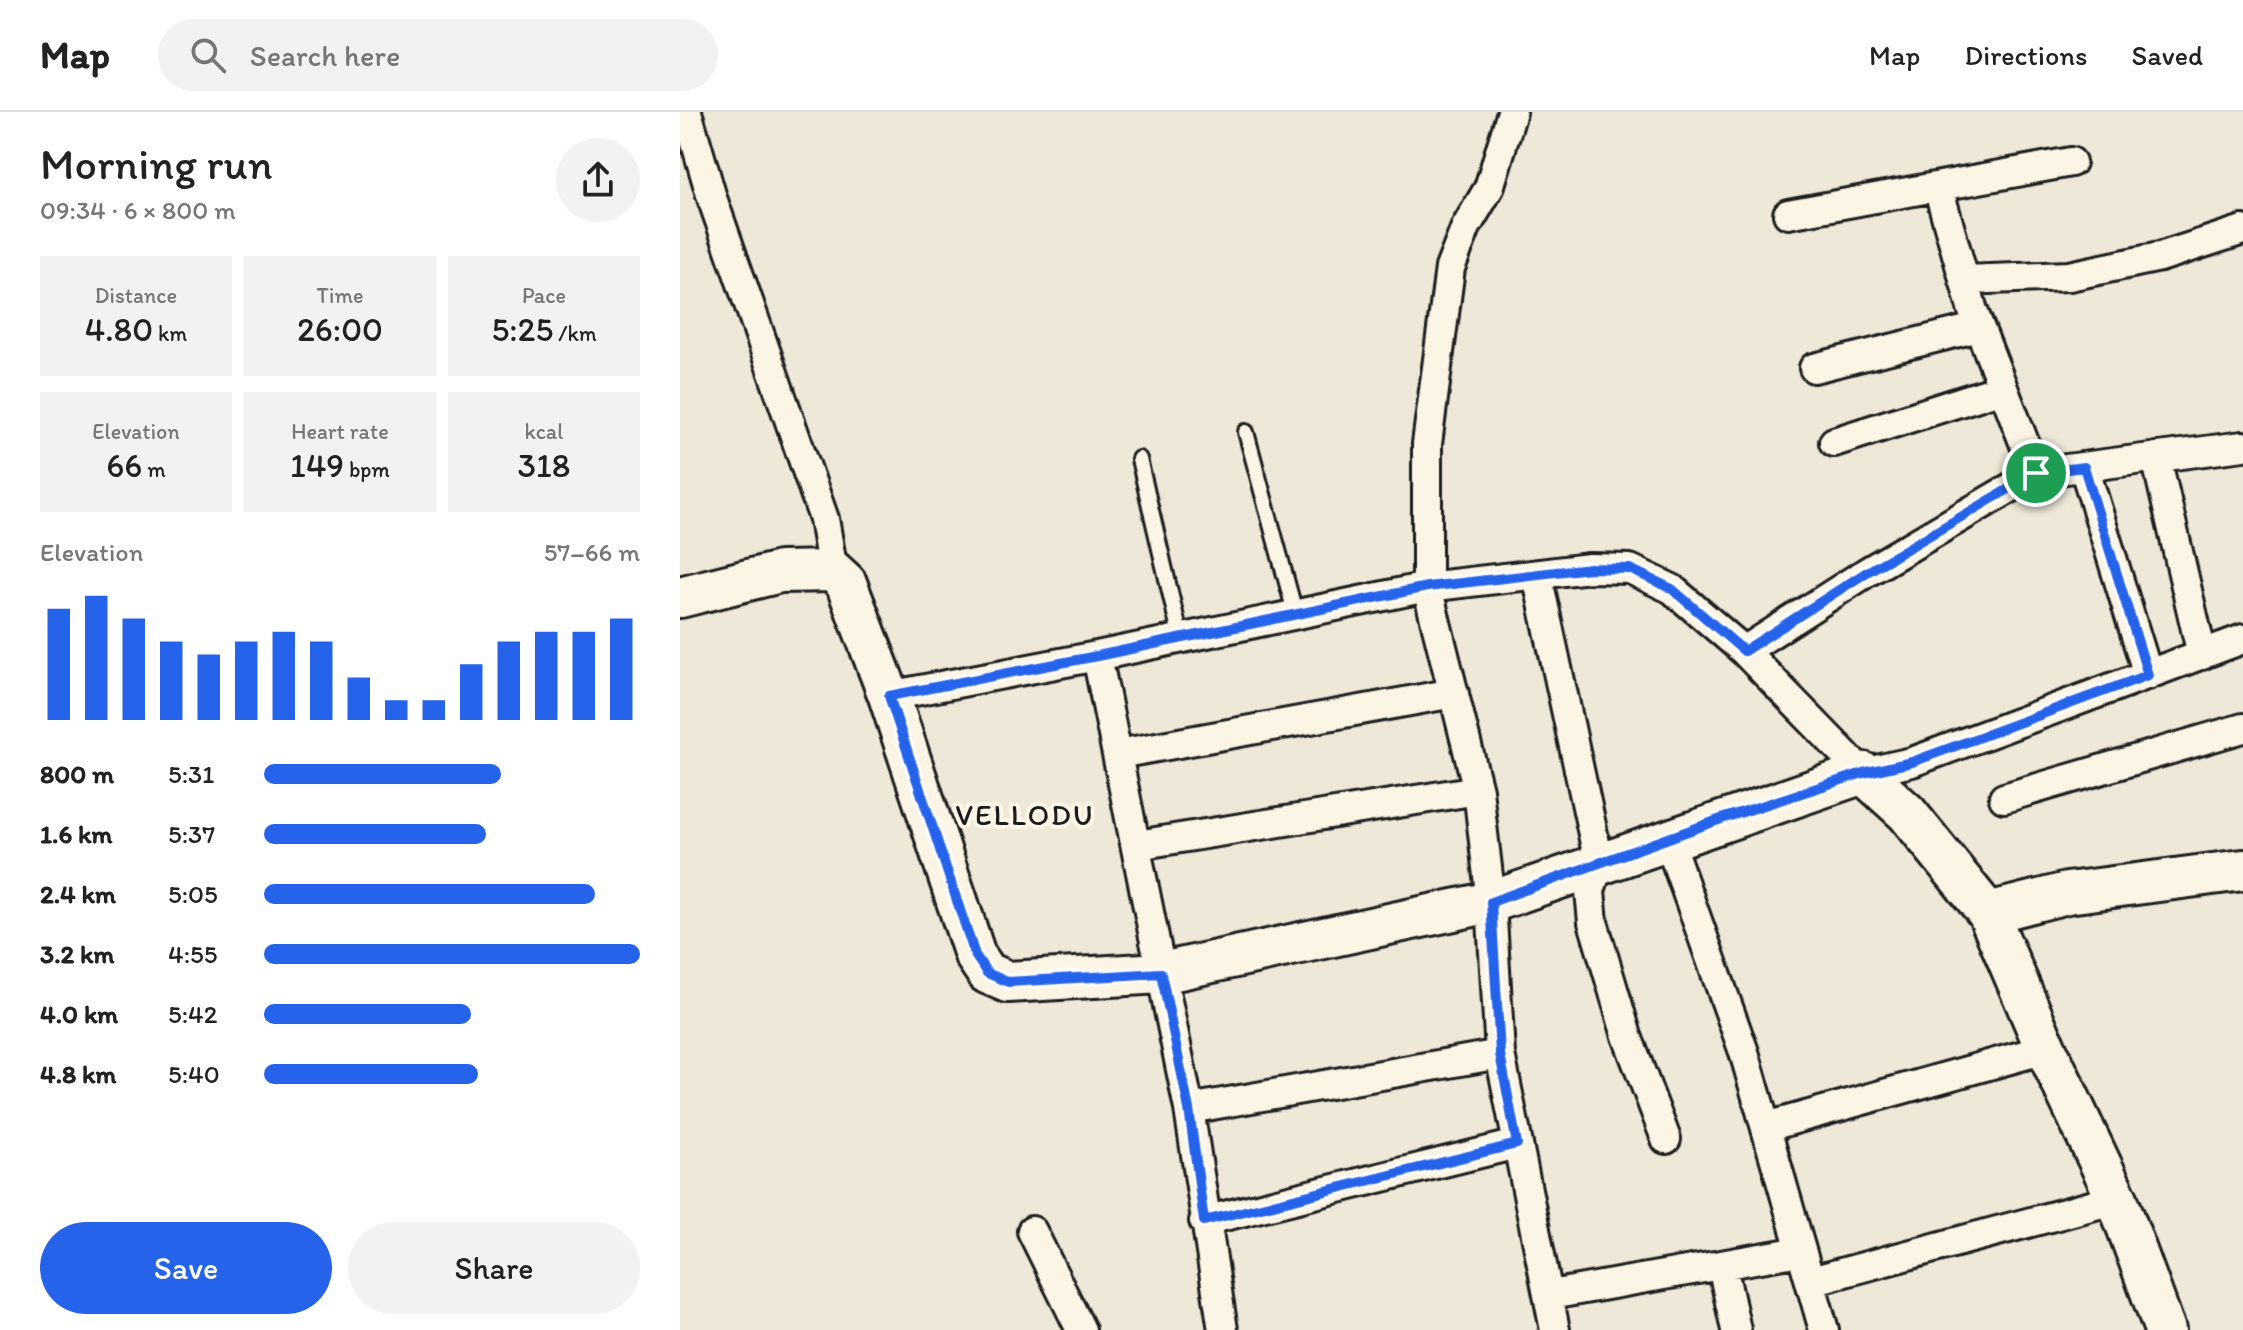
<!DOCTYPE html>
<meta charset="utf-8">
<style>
body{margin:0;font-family:Itim,sans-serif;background:#f2f2f2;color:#222;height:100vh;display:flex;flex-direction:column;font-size:30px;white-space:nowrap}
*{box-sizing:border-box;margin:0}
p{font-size:26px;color:#767676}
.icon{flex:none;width:44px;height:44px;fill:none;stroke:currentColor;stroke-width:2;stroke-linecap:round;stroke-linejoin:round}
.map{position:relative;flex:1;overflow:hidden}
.sheet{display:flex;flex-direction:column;background:#fff;width:680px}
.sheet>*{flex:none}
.pin{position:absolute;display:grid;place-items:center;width:68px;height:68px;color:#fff;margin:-34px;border:4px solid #fff;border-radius:50%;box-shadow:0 2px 8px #0007}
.round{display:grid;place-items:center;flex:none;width:84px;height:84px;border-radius:42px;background:#f2f2f2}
.head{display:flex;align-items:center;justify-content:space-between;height:136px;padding:0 40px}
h1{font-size:44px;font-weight:600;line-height:60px}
.metrics{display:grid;grid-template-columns:repeat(3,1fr);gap:12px;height:136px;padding:8px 40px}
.metrics div{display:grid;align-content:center;border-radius:0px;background:#f2f2f2;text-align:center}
.metrics b{font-size:34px;font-weight:600}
.metrics small{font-size:22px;font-weight:400}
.metrics p{font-size:22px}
.chart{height:224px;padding:16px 40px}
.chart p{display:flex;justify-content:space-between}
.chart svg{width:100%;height:144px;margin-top:8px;stroke:#2563eb;stroke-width:6}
.action{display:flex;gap:16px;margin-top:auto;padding:16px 40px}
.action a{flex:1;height:92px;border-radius:48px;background:#2563eb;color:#fff;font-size:32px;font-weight:600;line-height:92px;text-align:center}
.action a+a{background:#f2f2f2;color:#222}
ul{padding:0 40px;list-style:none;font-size:26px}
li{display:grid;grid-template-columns:128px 96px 1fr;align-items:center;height:60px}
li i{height:20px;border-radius:10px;background:#2563eb}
header{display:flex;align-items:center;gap:48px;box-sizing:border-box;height:112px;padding:0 40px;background:#fff;border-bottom:2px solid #e0e0e0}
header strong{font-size:38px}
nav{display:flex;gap:44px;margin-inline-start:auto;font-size:28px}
.search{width:560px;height:72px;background:#f2f2f2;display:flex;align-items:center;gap:20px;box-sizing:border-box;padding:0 28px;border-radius:44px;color:#767676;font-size:30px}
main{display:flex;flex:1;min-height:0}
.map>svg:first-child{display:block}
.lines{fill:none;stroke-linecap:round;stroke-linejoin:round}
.lane-casing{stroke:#1c1c1c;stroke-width:20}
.street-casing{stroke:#1c1c1c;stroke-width:34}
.secondary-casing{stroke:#1c1c1c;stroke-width:46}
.lane{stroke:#fcf5e5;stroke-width:14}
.street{stroke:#fcf5e5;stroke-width:28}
.secondary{stroke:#fcf5e5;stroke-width:40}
.route-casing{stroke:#fff;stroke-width:16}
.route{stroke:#2563eb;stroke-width:10}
.labels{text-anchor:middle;stroke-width:8;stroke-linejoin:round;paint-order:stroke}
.quarter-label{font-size:30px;letter-spacing:2px;fill:#1c1c1c;stroke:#fcf5e5}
</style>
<header>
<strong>Map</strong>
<div class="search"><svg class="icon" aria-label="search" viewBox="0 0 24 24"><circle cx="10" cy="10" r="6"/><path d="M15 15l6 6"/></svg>Search here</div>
<nav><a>Map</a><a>Directions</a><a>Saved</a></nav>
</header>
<main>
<section class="sheet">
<div class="head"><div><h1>Morning run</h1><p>09:34 · 6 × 800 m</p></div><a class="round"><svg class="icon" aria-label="share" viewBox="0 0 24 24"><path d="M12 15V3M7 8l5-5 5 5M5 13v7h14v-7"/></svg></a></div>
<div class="metrics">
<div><p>Distance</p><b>4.80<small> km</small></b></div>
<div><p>Time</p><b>26:00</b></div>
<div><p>Pace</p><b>5:25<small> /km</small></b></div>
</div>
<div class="metrics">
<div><p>Elevation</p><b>66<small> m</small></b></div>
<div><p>Heart rate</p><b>149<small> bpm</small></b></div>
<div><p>kcal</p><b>318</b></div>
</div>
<div class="chart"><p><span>Elevation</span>57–66 m</p>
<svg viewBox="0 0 160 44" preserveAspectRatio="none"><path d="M5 44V10M15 44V6M25 44V13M35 44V20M45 44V24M55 44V20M65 44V17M75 44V20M85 44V31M95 44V38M105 44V38M115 44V27M125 44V20M135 44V17M145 44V17M155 44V13"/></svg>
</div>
<ul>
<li><b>800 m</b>5:31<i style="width:63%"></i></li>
<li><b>1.6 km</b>5:37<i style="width:59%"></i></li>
<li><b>2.4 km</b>5:05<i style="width:88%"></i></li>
<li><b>3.2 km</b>4:55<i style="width:100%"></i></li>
<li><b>4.0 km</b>5:42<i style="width:55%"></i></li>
<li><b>4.8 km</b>5:40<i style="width:57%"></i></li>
</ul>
<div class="action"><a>Save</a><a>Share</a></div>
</section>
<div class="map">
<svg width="1563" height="1218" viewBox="0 0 1563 1218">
<rect width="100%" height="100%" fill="#eee8d9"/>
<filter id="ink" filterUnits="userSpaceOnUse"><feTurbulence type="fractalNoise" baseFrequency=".0125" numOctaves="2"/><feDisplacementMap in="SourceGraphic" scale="16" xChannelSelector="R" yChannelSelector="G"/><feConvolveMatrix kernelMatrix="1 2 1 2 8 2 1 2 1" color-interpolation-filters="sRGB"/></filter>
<g filter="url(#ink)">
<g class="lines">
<!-- lane casing -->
<g class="lane-casing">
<path id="lane" d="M566,320L616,504
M459,347L501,527"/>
</g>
<!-- street casing -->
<g class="street-casing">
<path id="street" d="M7,0L32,86L144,407L153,459
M832,0L809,76L786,115L770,156L747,332V475L798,678L811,790L820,942L875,1218
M1108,102L1391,50
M1284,168L1389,164L1480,145L1563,118
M1134,256L1299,215
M1154,330L1323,276
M1476,345L1522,543
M1404,355L1468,563
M1356,361L1563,334
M857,463L919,750L910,779L913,810L947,924L986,1027
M1064,539L1187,460L1356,361L1293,199L1258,75
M417,544L509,997L543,1218
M209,584L417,544L747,475L910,456L950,457L992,477L1064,539L1183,661L1232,650L1563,527
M438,642L774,581
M1324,686L1563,616
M988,727L1064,940L1144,1218
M457,733L798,678
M509,997L820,942
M1086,1015L1366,937
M524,1109L837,1032
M352,1119L401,1218
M1042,1153L1056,1218
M1131,1169L1437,1087
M870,1183L1120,1139"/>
</g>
<!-- secondary casing -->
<g class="secondary-casing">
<path id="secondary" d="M0,485L100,460L153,459L166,471L209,584L295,843L307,861L328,870L481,861L811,790L1183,661L1227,701L1308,801L1387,781L1563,758
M1308,801L1366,937L1437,1087L1485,1218"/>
</g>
<!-- lane -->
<use href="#lane" class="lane"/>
<!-- street -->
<use href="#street" class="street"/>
<!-- secondary -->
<use href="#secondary" class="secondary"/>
</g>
</g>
<g class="lines" filter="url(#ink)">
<!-- route casing -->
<g class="route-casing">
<path id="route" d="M1404,355L1468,563L1232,650L1183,661L1044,706L811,790L820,942L837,1032L524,1109L509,997L481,861L328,870L307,861L295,843L209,584L417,544L747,475L910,456L950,457L992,477L1064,539L1187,460L1356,361Z"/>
</g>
<!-- route -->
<use href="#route" class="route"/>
</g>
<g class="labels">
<!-- quarter labels -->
<g class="quarter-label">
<text x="345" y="713">VELLODU</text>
</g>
</g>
</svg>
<div class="pin" style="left:1356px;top:361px;background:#1e9e55"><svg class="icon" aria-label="arrive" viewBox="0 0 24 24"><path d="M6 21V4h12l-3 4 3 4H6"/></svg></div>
</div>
</main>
